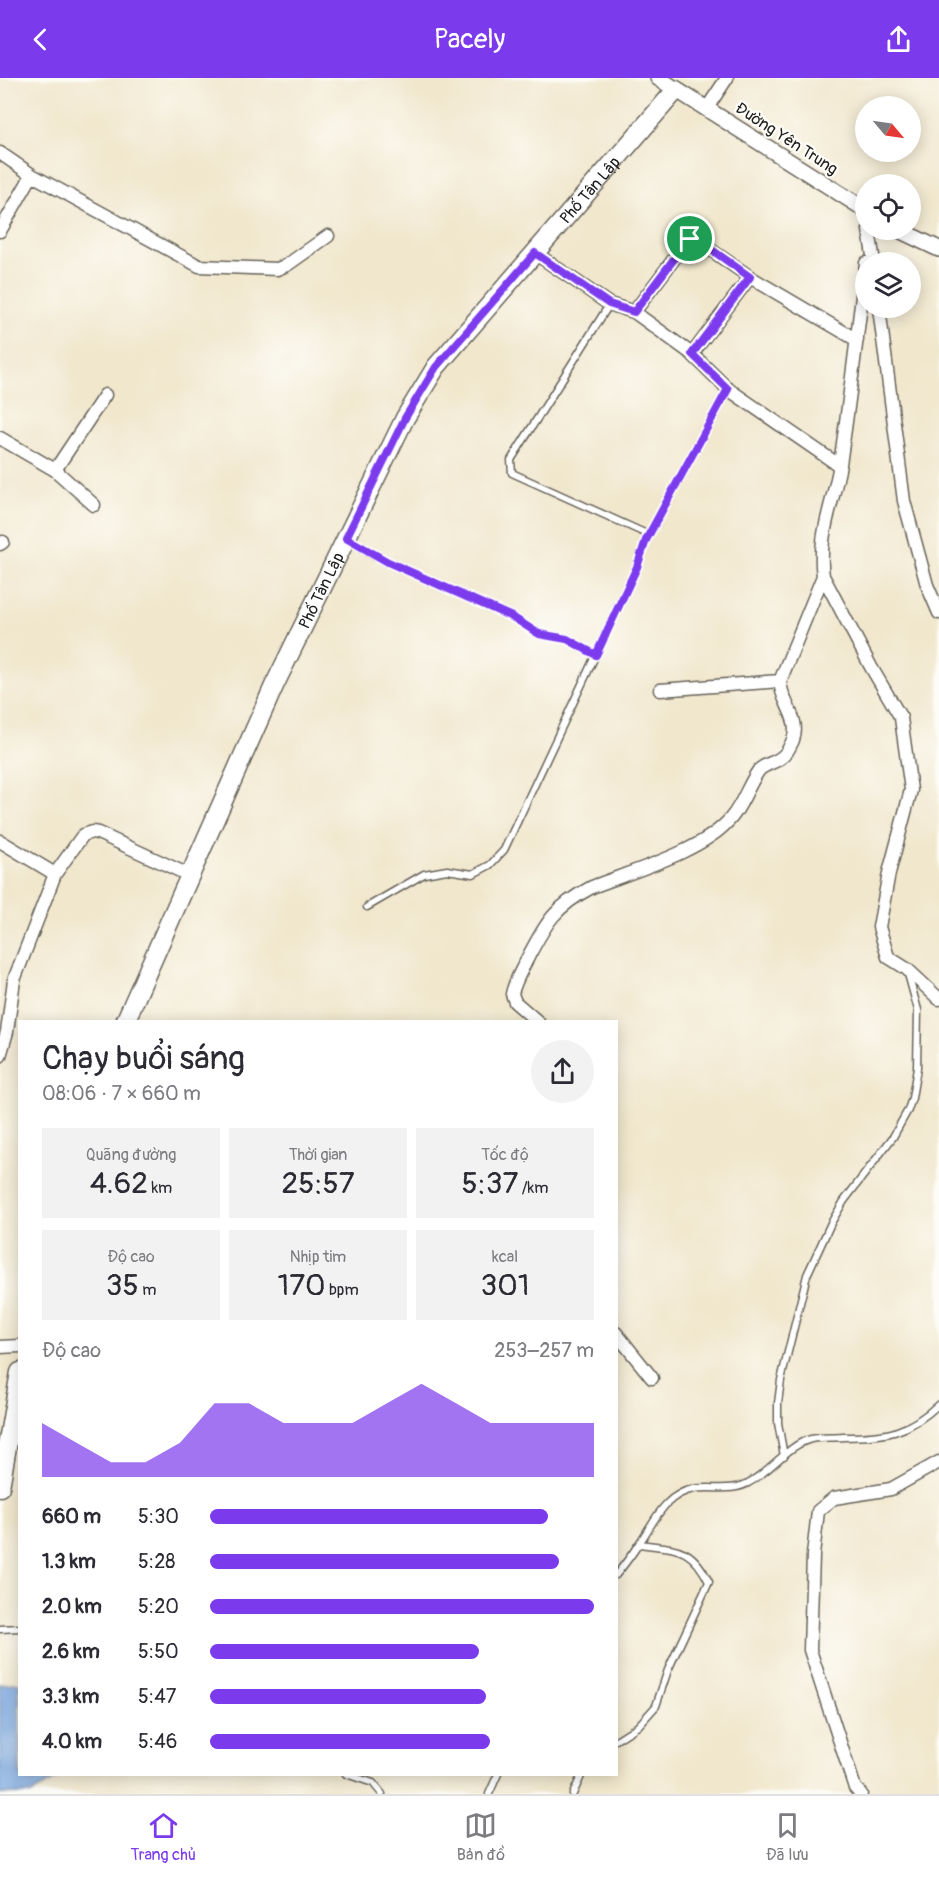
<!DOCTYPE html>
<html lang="vi">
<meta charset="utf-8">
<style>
body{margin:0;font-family:Pangolin,sans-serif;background:#f2f2f3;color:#2b2b33;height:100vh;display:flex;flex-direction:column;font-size:22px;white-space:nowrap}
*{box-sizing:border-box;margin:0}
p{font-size:20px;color:#7c7c81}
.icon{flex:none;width:33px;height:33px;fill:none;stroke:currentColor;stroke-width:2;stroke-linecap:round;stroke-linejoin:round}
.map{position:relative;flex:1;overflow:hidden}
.side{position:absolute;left:18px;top:942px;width:600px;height:756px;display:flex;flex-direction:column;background:#fff;border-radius:0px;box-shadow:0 3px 15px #0003}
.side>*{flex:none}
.needle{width:39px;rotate:119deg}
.controls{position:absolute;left:855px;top:18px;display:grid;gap:12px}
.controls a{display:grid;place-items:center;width:66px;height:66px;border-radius:50%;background:#fff;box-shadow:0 3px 15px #0003;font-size:30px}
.pin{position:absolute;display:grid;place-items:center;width:51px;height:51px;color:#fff;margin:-26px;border:3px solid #fff;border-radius:50%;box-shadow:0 2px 6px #0007}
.round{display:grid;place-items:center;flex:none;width:63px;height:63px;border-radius:32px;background:#f2f2f3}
.summary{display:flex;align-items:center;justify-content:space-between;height:102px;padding:0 24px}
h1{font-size:33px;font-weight:600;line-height:45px}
.figures{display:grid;grid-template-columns:repeat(3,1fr);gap:9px;height:102px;padding:6px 24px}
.figures div{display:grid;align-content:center;border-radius:0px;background:#f2f2f3;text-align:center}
.figures b{font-size:30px;font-weight:600}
.figures small{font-size:16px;font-weight:400}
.figures p{font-size:16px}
.chart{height:168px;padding:12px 24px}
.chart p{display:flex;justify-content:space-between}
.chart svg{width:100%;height:108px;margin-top:6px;fill:#7c3aed;opacity:.7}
ul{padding:0 24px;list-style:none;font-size:20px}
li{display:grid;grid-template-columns:96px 72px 1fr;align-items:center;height:45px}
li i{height:15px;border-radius:8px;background:#7c3aed}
header{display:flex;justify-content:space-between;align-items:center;height:78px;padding:0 24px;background:#7c3aed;color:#fff;font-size:27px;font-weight:600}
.dock{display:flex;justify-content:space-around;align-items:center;height:84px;border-top:2px solid #e1e1e2;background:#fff;font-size:16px;color:#7c7c81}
.dock a{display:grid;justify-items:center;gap:3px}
.dock .current{color:#7c3aed}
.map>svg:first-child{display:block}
.water{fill:#75a3de;stroke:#48607d;stroke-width:1.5}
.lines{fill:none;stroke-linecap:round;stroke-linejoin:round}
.service-casing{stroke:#67635a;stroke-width:9}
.minor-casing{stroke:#67635a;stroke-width:15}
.tertiary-casing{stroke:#67635a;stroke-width:18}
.secondary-casing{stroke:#67635a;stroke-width:21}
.service{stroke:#fff;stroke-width:6}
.minor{stroke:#fff;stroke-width:12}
.tertiary{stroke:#fff;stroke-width:15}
.secondary{stroke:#fff;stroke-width:18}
.route-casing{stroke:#fff;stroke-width:12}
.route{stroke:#7c3aed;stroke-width:8}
.labels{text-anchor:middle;stroke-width:4.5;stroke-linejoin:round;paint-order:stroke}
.street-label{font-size:16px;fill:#1c1c1c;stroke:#fdfcf7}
</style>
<header><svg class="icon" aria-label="back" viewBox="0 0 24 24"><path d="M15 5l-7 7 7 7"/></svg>Pacely<svg class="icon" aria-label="share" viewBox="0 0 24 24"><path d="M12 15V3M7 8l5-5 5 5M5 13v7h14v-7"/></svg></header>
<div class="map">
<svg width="939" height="1716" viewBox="0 0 939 1716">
<rect width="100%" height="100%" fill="#fdfcf7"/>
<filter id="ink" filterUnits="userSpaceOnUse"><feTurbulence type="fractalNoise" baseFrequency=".0167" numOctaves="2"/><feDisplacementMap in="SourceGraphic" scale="12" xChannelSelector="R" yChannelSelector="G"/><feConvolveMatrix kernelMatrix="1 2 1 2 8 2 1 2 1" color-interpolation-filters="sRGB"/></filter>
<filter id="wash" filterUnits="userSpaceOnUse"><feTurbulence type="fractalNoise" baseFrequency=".008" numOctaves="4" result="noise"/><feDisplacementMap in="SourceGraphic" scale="24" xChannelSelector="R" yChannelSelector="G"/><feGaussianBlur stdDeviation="1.35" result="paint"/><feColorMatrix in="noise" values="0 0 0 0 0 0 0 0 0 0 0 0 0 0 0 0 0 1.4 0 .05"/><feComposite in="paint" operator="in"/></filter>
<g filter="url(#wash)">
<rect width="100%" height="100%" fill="#f1e7cd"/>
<!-- water -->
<path class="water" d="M19,1605L20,1696L62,1697L31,1716H0V1606Z"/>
</g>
<g filter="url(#ink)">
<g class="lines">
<!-- service casing -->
<g class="service-casing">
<path id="service" d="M609,227L511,382L512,395L649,457
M348,462L388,484L514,540L539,556L567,561L596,577
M367,829L424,796L447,792L473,796L490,787L504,772L637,489L646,462L728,311
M784,1378L778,1345V1325L781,1302L807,1197L831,1145L844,1123L893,1059L908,1032L912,1020L917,990L918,932L908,896
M616,1497C624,1487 631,1478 638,1467C654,1445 664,1416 694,1411C712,1408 732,1414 748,1405C770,1394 789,1366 811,1361C822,1359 833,1360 843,1359C886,1359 907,1356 939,1326
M0,1551L20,1550
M616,1662L638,1648L656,1628L668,1592L709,1504C691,1467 676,1471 639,1466
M346,1696L373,1705L382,1716
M489,1716L498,1696
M573,1716L582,1696"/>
</g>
<!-- minor casing -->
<g class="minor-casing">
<path id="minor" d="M707,30L727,0
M0,75L32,97L199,188L277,191L287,187L328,158
M869,152L874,184
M0,153L32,97
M535,175L609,226L634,234L692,276L728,311L840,388
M866,185C858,252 850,319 840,386C834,423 817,459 823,498L871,589L901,640L911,712L889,795L879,849L888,879L907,891L939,921
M879,230L904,423L927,507L939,535
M634,234L686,165L690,161H695L750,199L857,262
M692,276L750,199
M0,360L55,392L94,427
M55,392L105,317
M0,466L3,464
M660,612L780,603
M0,763L55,796
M538,944L515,924L512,916C514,905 520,895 525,885C545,847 552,830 592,809C633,793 704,773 731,740C743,726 748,707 759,692C766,685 776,685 783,678C788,674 790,668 793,662C801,640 781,625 780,603L823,498
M0,978L7,954L14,902L55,796L83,757L92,754L98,755L191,798
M616,1255L652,1300
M0,1269L20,1268
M861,1716L855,1710L810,1572L813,1477L818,1433L834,1420L891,1411L939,1384"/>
</g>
<!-- tertiary casing -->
<g class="tertiary-casing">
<path id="tertiary" d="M658,0L866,132
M899,152L939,171"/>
</g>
<!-- secondary casing -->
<g class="secondary-casing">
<g id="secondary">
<path id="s1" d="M125,944L274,608L405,340L436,289L676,12"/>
<path d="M0,1409L20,1294"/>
</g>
</g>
<!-- service -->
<use href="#service" class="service"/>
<!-- minor -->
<use href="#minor" class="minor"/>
<!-- tertiary -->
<use href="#tertiary" class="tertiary"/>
<!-- secondary -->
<use href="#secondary" class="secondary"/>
</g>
</g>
<g class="lines" filter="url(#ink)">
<!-- route casing -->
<g class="route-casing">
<path id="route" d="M695,160L750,199L692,276L728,311L646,462L637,489L596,577L567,561L539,556L514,540L388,484L346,460L405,340L436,289L535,175L609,226L634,234L686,165L690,161Z"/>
</g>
<!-- route -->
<use href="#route" class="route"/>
</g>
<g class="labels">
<!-- street labels -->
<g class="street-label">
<text transform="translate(787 60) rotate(33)" y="6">Đường Yên Trung</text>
<text dy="6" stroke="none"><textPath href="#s1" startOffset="960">Phố Tân Lập</textPath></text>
<text dy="6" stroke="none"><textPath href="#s1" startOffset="474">Phố Tân Lập</textPath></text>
</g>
</g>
</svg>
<div class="controls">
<a><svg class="needle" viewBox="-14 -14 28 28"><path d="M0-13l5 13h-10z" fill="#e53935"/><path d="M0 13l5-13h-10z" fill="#7c7c81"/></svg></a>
<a><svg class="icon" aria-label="locate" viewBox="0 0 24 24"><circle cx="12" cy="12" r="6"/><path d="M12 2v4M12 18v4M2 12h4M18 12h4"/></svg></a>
<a><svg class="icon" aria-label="layers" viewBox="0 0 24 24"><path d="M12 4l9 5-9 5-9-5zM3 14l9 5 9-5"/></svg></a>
</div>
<div class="pin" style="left:690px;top:161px;background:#1e9e55"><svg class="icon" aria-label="arrive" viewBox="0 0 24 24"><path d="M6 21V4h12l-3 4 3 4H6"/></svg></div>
<section class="side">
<div class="summary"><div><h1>Chạy buổi sáng</h1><p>08:06 · 7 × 660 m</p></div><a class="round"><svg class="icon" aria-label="share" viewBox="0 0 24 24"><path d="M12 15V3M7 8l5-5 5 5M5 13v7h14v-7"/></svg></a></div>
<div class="figures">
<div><p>Quãng đường</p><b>4.62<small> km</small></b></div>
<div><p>Thời gian</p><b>25:57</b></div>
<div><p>Tốc độ</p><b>5:37<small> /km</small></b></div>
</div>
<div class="figures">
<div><p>Độ cao</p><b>35<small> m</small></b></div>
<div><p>Nhịp tim</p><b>170<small> bpm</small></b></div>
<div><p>kcal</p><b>301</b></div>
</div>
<div class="chart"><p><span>Độ cao</span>253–257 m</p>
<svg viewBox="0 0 160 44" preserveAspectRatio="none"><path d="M0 44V22L10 30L20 38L30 38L40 30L50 14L60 14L70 22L80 22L90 22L100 14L110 6L120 14L130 22L140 22L150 22L160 22V44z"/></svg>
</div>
<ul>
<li><b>660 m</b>5:30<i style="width:88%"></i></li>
<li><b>1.3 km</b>5:28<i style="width:91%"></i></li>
<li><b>2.0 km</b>5:20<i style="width:100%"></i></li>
<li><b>2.6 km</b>5:50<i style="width:70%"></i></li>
<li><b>3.3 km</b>5:47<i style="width:72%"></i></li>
<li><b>4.0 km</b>5:46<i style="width:73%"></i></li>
</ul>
</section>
</div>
<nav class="dock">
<a class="current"><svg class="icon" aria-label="home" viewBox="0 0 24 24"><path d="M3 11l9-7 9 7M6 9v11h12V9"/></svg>Trang chủ</a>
<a><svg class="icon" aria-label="map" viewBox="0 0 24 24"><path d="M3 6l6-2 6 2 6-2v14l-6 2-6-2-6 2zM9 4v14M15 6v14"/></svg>Bản đồ</a>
<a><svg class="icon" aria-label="saved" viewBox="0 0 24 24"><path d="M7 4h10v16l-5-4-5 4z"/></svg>Đã lưu</a>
</nav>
